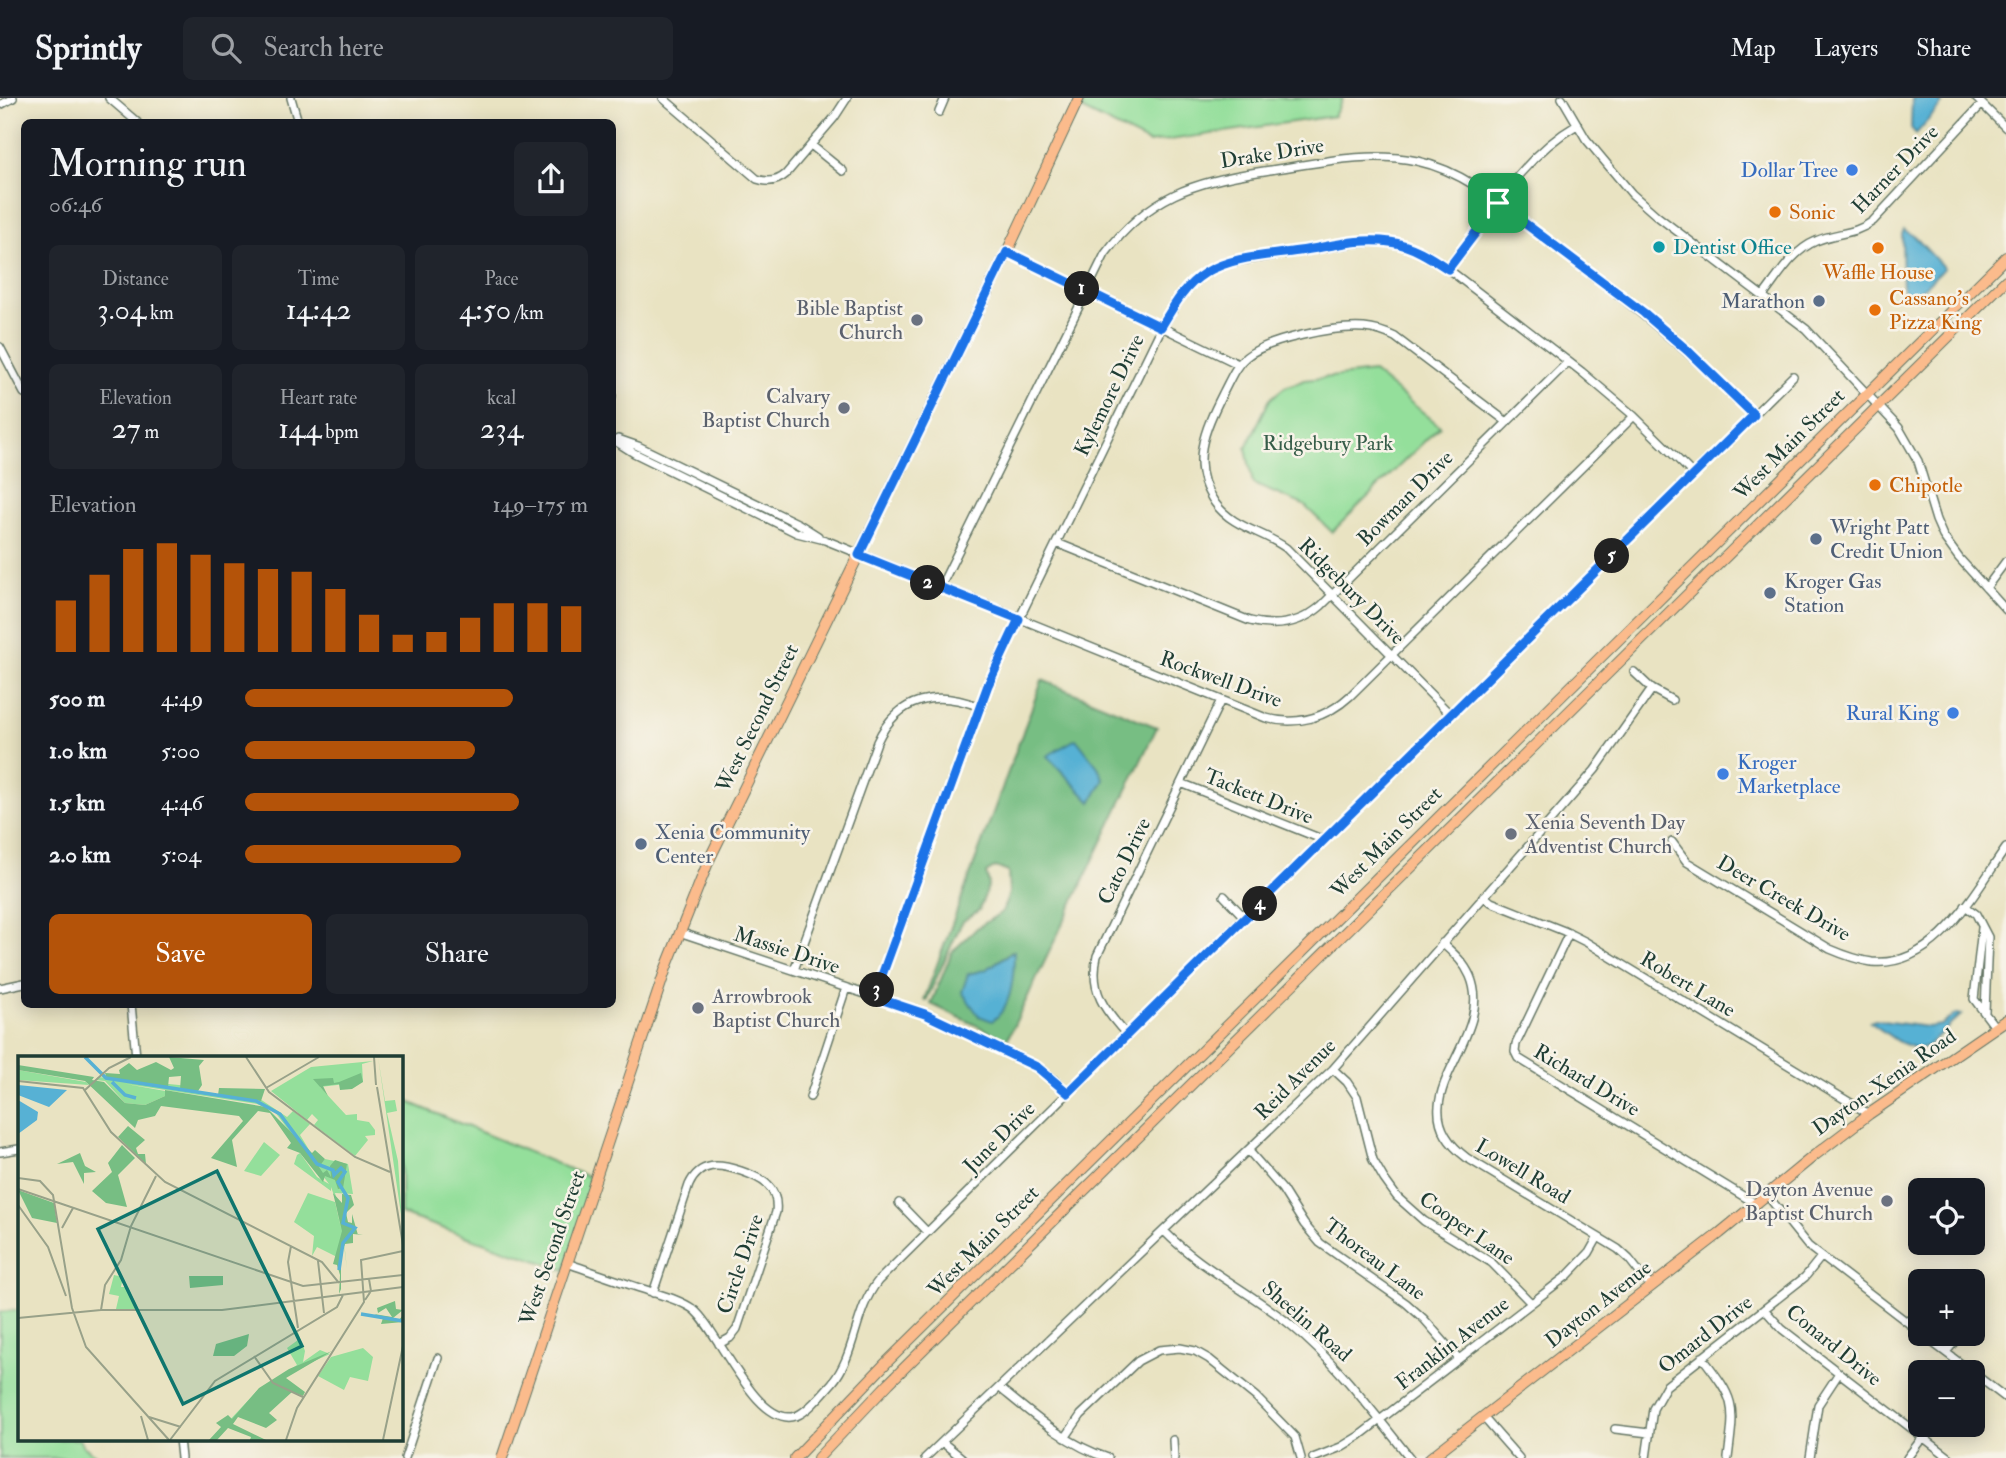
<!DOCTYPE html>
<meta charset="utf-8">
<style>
body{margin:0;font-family:"IM FELL Double Pica",serif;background:#20242c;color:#f1f3f6;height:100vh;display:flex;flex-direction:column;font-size:26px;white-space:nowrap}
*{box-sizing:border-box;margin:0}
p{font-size:23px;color:#9ea1a6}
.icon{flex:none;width:38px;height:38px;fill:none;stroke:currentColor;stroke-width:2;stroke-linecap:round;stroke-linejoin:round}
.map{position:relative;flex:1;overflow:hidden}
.side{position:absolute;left:21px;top:21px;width:595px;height:889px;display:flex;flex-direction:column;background:#171b24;border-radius:10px;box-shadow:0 4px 18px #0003}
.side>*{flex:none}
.buttons{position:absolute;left:1908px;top:1080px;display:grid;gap:14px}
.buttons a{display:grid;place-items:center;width:77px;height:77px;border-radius:10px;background:#171b24;box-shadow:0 4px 18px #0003;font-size:35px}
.pin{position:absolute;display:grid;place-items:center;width:60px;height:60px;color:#fff;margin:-30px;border-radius:14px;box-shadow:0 4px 10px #0006}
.km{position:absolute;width:35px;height:35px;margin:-18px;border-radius:50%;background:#222;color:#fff;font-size:19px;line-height:35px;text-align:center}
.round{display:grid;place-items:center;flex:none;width:74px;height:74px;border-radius:10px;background:#20242c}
.summary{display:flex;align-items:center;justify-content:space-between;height:119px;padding:0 28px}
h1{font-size:38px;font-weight:600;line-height:52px}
.figures{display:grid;grid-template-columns:repeat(3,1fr);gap:10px;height:119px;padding:7px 28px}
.figures div{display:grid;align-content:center;border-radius:10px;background:#20242c;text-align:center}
.figures b{font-size:30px;font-weight:600}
.figures small{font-size:19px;font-weight:400}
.figures p{font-size:19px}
.chart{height:196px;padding:14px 28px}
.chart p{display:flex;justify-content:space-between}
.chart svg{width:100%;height:126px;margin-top:7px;stroke:#b45309;stroke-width:6}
.action{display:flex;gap:14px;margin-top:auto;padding:14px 28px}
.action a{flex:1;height:80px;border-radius:10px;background:#b45309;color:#fff;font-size:28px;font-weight:600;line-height:80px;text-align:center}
.action a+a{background:#20242c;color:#f1f3f6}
ul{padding:0 28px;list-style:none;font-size:23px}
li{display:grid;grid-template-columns:112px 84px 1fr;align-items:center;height:52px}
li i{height:18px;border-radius:9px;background:#b45309}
header{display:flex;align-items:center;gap:42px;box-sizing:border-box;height:98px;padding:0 35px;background:#171b24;border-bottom:2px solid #363941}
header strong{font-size:33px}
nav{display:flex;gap:38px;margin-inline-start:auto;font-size:24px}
.search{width:490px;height:63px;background:#20242c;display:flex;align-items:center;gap:18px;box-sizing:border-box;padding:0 24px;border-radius:10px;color:#9ea1a6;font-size:26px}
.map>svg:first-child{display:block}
.green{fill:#94df9b;stroke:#5a8e68;stroke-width:2}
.forest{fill:#77be83;stroke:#4b7e5c;stroke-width:2;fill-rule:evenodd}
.water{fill:#57b1d4;stroke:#3b7784;stroke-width:2}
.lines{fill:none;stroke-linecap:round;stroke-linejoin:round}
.minor-casing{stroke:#676;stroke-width:10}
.major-casing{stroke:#676;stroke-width:12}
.minor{stroke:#fff;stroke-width:7}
.major{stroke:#fbbb8c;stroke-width:10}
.route-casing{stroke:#fff;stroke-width:14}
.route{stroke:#1a73e8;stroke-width:9}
.shop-dot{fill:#3f7fe0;stroke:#f7f3e8;stroke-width:2.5}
.food-dot{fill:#e8710a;stroke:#f7f3e8;stroke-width:2.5}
.culture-dot{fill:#0f9aa8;stroke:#f7f3e8;stroke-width:2.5}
.service-dot{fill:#5c6f8a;stroke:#f7f3e8;stroke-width:2.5}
.worship-dot{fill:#6b7280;stroke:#f7f3e8;stroke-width:2.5}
.labels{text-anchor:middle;stroke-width:5;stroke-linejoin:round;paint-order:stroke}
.street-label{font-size:21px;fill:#1f3d34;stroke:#f7f3e8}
.shop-label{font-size:21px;fill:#366cbe;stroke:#f7f3e8;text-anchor:end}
.food-label{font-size:21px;fill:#c56008;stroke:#f7f3e8;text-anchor:start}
.culture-label{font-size:21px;fill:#0d838f;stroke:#f7f3e8;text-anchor:start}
.service-label{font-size:21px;fill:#4e5e75;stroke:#f7f3e8;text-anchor:start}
.worship-label{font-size:21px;fill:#5b616d;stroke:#f7f3e8;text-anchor:end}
.park-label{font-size:21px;fill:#365d49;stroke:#f7f3e8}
.inset-river{fill:none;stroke:#57b1d4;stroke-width:3.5}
.inset-road{fill:none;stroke:#98a189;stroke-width:2}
.view{fill:#0f766e;fill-opacity:0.15;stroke:#0f766e;stroke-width:3.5}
.inset-edge{fill:none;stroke:#1f3d34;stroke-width:3.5}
</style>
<header>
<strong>Sprintly</strong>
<div class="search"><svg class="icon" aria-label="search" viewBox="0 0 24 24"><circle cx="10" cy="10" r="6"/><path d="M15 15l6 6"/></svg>Search here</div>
<nav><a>Map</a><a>Layers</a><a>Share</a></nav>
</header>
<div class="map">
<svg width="2006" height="1360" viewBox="0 0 2006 1360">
<rect width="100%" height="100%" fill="#f7f3e8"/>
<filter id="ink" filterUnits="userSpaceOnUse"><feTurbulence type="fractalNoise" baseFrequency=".0143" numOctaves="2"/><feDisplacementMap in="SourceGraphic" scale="14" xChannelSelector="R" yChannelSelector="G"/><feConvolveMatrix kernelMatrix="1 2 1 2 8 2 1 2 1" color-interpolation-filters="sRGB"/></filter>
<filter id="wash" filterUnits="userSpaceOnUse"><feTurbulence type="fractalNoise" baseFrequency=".00686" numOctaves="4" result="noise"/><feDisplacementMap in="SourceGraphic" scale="28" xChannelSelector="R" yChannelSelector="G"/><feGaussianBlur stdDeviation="1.57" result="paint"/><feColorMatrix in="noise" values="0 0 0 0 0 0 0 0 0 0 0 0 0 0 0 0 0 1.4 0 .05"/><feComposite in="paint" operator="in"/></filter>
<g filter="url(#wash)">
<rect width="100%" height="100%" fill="#e9e3c2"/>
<!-- green -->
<path class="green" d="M1086,0H1343L1334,18L1149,45L1081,11Z
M1373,274L1440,328L1332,434L1304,407L1253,386L1246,350L1270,301L1285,289L1305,282Z
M401,1001L596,1082L565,1172L401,1116Z
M19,1212V1341H79L83,1348L100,1360H0V1214Z"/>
<!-- forest -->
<path class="forest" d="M1042,582L1157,629L1007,942L931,906L952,854L977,830L1002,814L1009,795L1008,774L996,769L986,775L989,786L979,812L962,824L926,903L924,902ZM1013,853L979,918L973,909L968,876L985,872Z"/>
<!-- water -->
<path class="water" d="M1912,0H1938L1942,6L1916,36L1911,30Z
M1904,132L1915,139L1944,170L1920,193L1907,199L1903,196L1902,136Z
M1076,641L1098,669L1104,682L1091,704L1047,658Z
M1014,853C1014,876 1013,909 992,923L979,918L962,894L968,876L985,872Z
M1956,916L1961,917L1927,948L1917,951L1897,943L1870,924L1875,922L1928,929L1941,927Z"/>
</g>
<g filter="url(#ink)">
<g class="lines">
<!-- minor casing -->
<g class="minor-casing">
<path id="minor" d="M109,0L137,24
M291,0L298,24
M663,0L757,81C768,85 777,84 786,76L834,20L847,0
M1562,0L1586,41L1632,96L1657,118L1806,231L1899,330L1918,363L1936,422L1943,438L1959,460L2006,512
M1976,0L2006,30
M0,7L13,0
M939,14L945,0
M811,47L843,73
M1007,154L1238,266
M1448,171C1487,121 1521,59 1577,27
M1763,198C1778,179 1792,153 1816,143C1836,134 1855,137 1873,123L1982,6
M0,249L24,295
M612,297V299
M612,341L634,355L797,435L825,442L1266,620C1297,628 1326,620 1350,598L1634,318
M618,341L638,348L799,426L818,438
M1057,445L1250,523C1277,530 1300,526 1321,508L1568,264
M940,490L1105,156C1148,98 1195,83 1264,73C1314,66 1366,52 1417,63C1468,74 1507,111 1547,142C1621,198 1689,251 1754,318
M1986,490L2006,463
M1634,574L1652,591L1672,602
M1451,617L1286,450C1263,433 1233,430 1215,405C1188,367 1205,331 1223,295C1230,282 1235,268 1246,259C1268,241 1335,228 1364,230C1375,231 1385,234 1395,239L1507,324
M1181,685L1324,742
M1672,744L1687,764L1830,851C1844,857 1857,862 1872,864C1936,870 1974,795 2006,750
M1224,798L1245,820
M1484,798L1491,804L1564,833L1586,844L1869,1016
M1965,808L1976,816L1988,839L1985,914
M1982,830L1974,901L1995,929
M682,835L925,916L1037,969L1051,979L1068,995
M1569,835L1516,946L1515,954L1518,960L1756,1106
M1442,845C1453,855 1464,864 1470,878C1498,943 1390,1003 1467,1060L1618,1151L1629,1161L1651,1189
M794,872L877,644C898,598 937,592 980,609
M0,890L24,885
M874,899L988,587L999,562L1162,229L1185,192L1203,176L1225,165L1354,145L1381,143L1406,148L1424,155L1448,171L1582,274L1634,318L1694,377
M131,906L136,959
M1127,937C1105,913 1089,893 1097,858L1221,602
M1333,971L1347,984L1357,999L1373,1062L1384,1081L1397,1099L1424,1123L1492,1165L1531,1205
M810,999L846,890
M1248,1052L1282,1091L1304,1126L1320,1145L1406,1205L1424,1221L1459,1261
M0,1054L19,1051
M1767,1097L1808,1148L1920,1234
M899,1105L927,1134
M1164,1133C1201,1171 1251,1194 1292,1228C1338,1266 1373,1314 1410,1360
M567,1165C593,1174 618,1183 643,1191C660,1197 679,1201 693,1211C718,1230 756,1331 796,1318C809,1313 823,1295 832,1285C856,1257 854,1213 878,1183L1793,278
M653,1195L689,1087C700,1063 720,1066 741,1073C762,1080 779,1089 776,1114L737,1231L730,1240L719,1246
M1764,1211L1782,1231L1950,1360
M1921,1236L1972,1274
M1946,1254L1961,1236
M1702,1259C1736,1303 1735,1305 1728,1360
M1972,1274L2006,1300
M1000,1290C1033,1317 1067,1347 1108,1360
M1483,1319L1519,1360
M1615,1331L1649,1335
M1065,1340L1081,1317L1138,1263L1159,1252L1180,1250L1195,1253L1209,1261L1256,1299L1295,1339L1301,1360
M179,1341L181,1360
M1173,1342L1174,1360
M942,1344L962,1360
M405,1360L438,1260
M925,1360L1333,971L1595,672L1652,591
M1313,1360L1341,1349L1359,1338L1568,1177L1589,1155L1598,1139
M1646,1360L1653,1311L1666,1288L1805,1179L1821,1159
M1810,1360L1818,1307L1839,1275
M1907,1360L1923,1339"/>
</g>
<!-- major casing -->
<g class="major-casing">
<path id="major" d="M502,1360L666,870L709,762L1007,154L1079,0
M795,1360L886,1265L2006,159
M818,1360L889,1285L2006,182
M1430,1360L1720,1135L1815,1057L1869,1016L2006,922"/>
</g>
<!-- minor -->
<use href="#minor" class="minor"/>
<!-- major -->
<use href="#major" class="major"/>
</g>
</g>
<g class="lines" filter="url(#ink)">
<!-- route casing -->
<g class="route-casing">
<path id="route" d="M1498,105L1644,215L1688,253L1754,317L1068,995L1037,969L925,916L874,899L988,587L1019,521L859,457L1007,154L1161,229C1173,209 1184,188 1205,175C1233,158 1267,158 1299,153C1328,149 1360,139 1390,144C1412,147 1430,159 1448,171Z"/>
</g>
<!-- route -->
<use href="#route" class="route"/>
</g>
<!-- markers -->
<g class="shop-dot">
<circle cx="1852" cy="72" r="7"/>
<circle cx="1953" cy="615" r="7"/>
<circle cx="1723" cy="676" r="7"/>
</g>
<g class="food-dot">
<circle cx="1775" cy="114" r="7"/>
<circle cx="1878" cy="150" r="7"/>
<circle cx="1875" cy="212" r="7"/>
<circle cx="1875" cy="387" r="7"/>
</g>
<circle class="culture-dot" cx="1659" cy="149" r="7"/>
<g class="service-dot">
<circle cx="1819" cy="203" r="7"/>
<circle cx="1816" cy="441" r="7"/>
<circle cx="1770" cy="495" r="7"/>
<circle cx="641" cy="746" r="7"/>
</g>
<g class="worship-dot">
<circle cx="917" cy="222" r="7"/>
<circle cx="844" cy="310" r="7"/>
<circle cx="1511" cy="736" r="7"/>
<circle cx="698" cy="910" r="7"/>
<circle cx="1887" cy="1103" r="7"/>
</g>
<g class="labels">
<!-- street labels -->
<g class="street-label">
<text transform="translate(1272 55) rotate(-9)" y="7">Drake Drive</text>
<text transform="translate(1895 71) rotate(-46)" y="7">Harner Drive</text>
<text transform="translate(1109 297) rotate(-64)" y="7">Kylemore Drive</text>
<text transform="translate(1789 346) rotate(-45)" y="7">West Main Street</text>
<text transform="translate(1405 400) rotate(-45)" y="7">Bowman Drive</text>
<text transform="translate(1352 493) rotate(45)" y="7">Ridgebury Drive</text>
<text transform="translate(1221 581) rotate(20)" y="7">Rockwell Drive</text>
<text transform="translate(757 620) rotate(-64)" y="7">West Second Street</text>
<text transform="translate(1259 698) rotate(22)" y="7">Tackett Drive</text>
<text transform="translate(1386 744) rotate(-45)" y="7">West Main Street</text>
<text transform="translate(1124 763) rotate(-64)" y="7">Cato Drive</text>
<text transform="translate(1784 800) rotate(30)" y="7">Deer Creek Drive</text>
<text transform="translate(787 852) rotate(18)" y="7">Massie Drive</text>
<text transform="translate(1688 886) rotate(31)" y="7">Robert Lane</text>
<text transform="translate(1295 981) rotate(-45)" y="7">Reid Avenue</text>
<text transform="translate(1587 982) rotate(31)" y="7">Richard Drive</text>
<text transform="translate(1884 984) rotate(-35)" y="7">Dayton-Xenia Road</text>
<text transform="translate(999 1039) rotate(-45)" y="7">June Drive</text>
<text transform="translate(1523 1073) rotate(31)" y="7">Lowell Road</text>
<text transform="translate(1467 1130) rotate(35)" y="7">Cooper Lane</text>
<text transform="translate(983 1143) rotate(-45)" y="7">West Main Street</text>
<text transform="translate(552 1150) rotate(-71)" y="7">West Second Street</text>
<text transform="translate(1375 1161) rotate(37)" y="7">Thoreau Lane</text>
<text transform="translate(740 1166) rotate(-71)" y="7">Circle Drive</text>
<text transform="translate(1598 1206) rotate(-38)" y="7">Dayton Avenue</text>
<text transform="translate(1307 1223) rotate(41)" y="7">Sheelin Road</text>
<text transform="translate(1705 1236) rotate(-38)" y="7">Omard Drive</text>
<text transform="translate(1452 1245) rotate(-38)" y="7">Franklin Avenue</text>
<text transform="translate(1834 1247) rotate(39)" y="7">Conard Drive</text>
</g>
<!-- shop labels -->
<g class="shop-label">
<text x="1838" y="79">Dollar Tree</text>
<text x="1939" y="622">Rural King</text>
<text x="1737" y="671" text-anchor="start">Kroger<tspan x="1737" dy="24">Marketplace</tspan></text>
</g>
<!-- food labels -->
<g class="food-label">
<text x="1789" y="121">Sonic</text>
<text x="1878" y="181" text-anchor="middle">Waffle House</text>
<text x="1889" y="207">Cassano's<tspan x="1889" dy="24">Pizza King</tspan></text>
<text x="1889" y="394">Chipotle</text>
</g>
<!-- culture labels -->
<g class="culture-label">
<text x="1673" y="156">Dentist Office</text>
</g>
<!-- service labels -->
<g class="service-label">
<text x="1805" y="210" text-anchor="end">Marathon</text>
<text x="1830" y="436">Wright Patt<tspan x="1830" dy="24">Credit Union</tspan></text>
<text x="1784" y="490">Kroger Gas<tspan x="1784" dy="24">Station</tspan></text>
<text x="655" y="741">Xenia Community<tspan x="655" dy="24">Center</tspan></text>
</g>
<!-- worship labels -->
<g class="worship-label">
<text x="903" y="217">Bible Baptist<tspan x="903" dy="24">Church</tspan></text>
<text x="830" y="305">Calvary<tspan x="830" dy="24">Baptist Church</tspan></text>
<text x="1525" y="731" text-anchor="start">Xenia Seventh Day<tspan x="1525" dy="24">Adventist Church</tspan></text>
<text x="712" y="905" text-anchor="start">Arrowbrook<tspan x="712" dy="24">Baptist Church</tspan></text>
<text x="1873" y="1098">Dayton Avenue<tspan x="1873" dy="24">Baptist Church</tspan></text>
</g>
<!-- park labels -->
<g class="park-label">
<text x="1328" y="352">Ridgebury Park</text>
</g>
</g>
<!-- overview -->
<g transform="translate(18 958)">
<rect width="385" height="385" fill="#e9e3c2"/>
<path d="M360,1L367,45L377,44L379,55L369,57L380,105L384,165ZM355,5L344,8L345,26L302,31L328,59L339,58V64L351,66L357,74V79L347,80L350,84L337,100L296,69L300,64L294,58L289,64L253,35L293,11ZM0,14L68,26L71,29L0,24ZM80,21L171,30L169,34L239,46L242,43L269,61L275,55L292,68L282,79L301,110L307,103L330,108L335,138L317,137L323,158L329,213L326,189L319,201L299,191L294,200L296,180L276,166L290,137L317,146L323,172L317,142L313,131V135L276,108L279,99L282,97L299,121L311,128L257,56L239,48L108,28L147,35V40L127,49L107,47L87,25L77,24ZM246,86L262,99L243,120L226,115ZM96,219L105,221L103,231H110L120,253H98L101,240L91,238ZM279,274L287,295L285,306L302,294L312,298L267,318L193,384L238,336L279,309L269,292L280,284ZM345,292L355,301L350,325L332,321L326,334L300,320L313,301Z" fill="#94df9b"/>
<path d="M151,1L186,4L181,10L184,29L180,35L162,33L163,20L151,21L150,31L89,23L87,17L102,18L101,14L111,7L119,14L138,6L153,14L156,12ZM0,9L76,21L74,24L86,26L107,47L127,49L147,40V34L248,51L294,97L297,94L307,103L301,111L305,117L309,114L313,121L312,110L317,104L329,108L325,132L320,133L317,124L307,120L305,126L282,97L269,92L273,87L252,57L240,55L214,84L219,111L193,102L225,65L221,60L143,50L137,60L120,64L117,72L67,25L0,14ZM343,17L345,26L334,33L322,34L321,28L305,30L310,40L295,23L315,22L316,27L321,26ZM201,32L247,33L243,45L200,39ZM110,70L127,84L118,92L120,98H127L128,108L100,81ZM104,89L117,102L100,119L109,151L88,147L74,135L94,116L90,107ZM62,97L67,110L78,116L66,117V128L55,106L39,108ZM0,134L36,147L39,167L14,162ZM315,137L324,147V138L333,139L336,149L328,157L330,166L334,167V158L340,179H345L335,178V187L327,188L323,198V233L321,238L322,219L319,209L315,208L324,175ZM171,220H205V229L172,232ZM377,245L378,253L385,254L375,262L381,264L385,259V266L363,268L365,262L356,258L374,261L368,252L360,257L359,252ZM231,278L229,290L216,300H195L198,288ZM314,295L268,322L287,336L285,340L274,336L251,357L259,364L248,372L220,361L215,368L248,384H232L233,381L210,372L199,384H191L203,371L198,367L210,359L214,363L241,332L271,313Z" fill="#77be83"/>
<path d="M0,29L49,34L31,51L0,39ZM0,44L20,56L19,64L0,78Z" fill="#57b1d4"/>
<path class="inset-river" d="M67,1L88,22L238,45L262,58L299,108L315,114L316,119L323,112L327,116L320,126L330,142L325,167L337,172L325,187L321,214M94,26L107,39L118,42M343,258L385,265"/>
<path class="inset-road" d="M228,1L251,36L337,101L372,116M356,1L358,29M0,25L65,32L93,76L147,126L304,206L321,227M359,31L385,189M248,32L301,1M67,34L91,12L113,1M0,122L22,125L35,139L54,252L68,291L151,384M0,133L285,230L385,219M0,149L30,191L48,240M44,172L55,152M273,190L270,206L280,272M300,205L306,257M347,244L353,235L351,223M83,254L87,229L103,204L113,170L138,120M0,262L83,254H204L385,231M236,300L255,327L285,341M123,360L130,384M131,361L163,371M152,384L197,325L319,251L325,239M268,384L279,352L346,246L343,204L385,195M365,384L385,290"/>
<path class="view" d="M199,115L284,290L165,348L80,173Z"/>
<rect width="385" height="385" class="inset-edge"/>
</g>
</svg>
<div class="buttons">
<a><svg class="icon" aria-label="locate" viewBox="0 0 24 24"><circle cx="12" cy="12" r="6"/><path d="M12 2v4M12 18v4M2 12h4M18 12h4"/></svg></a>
<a>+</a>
<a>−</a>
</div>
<div class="pin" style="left:1498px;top:105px;background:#1e9e55"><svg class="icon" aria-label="arrive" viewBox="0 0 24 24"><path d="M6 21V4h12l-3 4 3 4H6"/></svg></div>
<b class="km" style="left:1082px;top:191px">1</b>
<b class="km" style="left:928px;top:485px">2</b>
<b class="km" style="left:877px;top:892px">3</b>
<b class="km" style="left:1260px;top:806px">4</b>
<b class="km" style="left:1612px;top:458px">5</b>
<section class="side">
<div class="summary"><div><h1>Morning run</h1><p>06:46</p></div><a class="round"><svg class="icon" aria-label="share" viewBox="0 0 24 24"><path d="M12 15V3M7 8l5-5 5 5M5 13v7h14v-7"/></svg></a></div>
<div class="figures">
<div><p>Distance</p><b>3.04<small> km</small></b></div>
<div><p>Time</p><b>14:42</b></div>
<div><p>Pace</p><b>4:50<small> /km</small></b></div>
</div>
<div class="figures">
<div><p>Elevation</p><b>27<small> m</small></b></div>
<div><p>Heart rate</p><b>144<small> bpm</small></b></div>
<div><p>kcal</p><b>234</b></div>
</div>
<div class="chart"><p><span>Elevation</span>149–175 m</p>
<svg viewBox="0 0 160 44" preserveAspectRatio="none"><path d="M5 44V26M15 44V17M25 44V8M35 44V6M45 44V10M55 44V13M65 44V15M75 44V16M85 44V22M95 44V31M105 44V38M115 44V37M125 44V32M135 44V27M145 44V27M155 44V28"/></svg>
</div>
<ul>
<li><b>500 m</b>4:49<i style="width:78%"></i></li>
<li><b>1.0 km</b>5:00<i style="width:67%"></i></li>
<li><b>1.5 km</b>4:46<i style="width:80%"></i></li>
<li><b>2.0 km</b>5:04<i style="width:63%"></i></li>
</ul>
<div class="action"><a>Save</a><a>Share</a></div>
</section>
</div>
